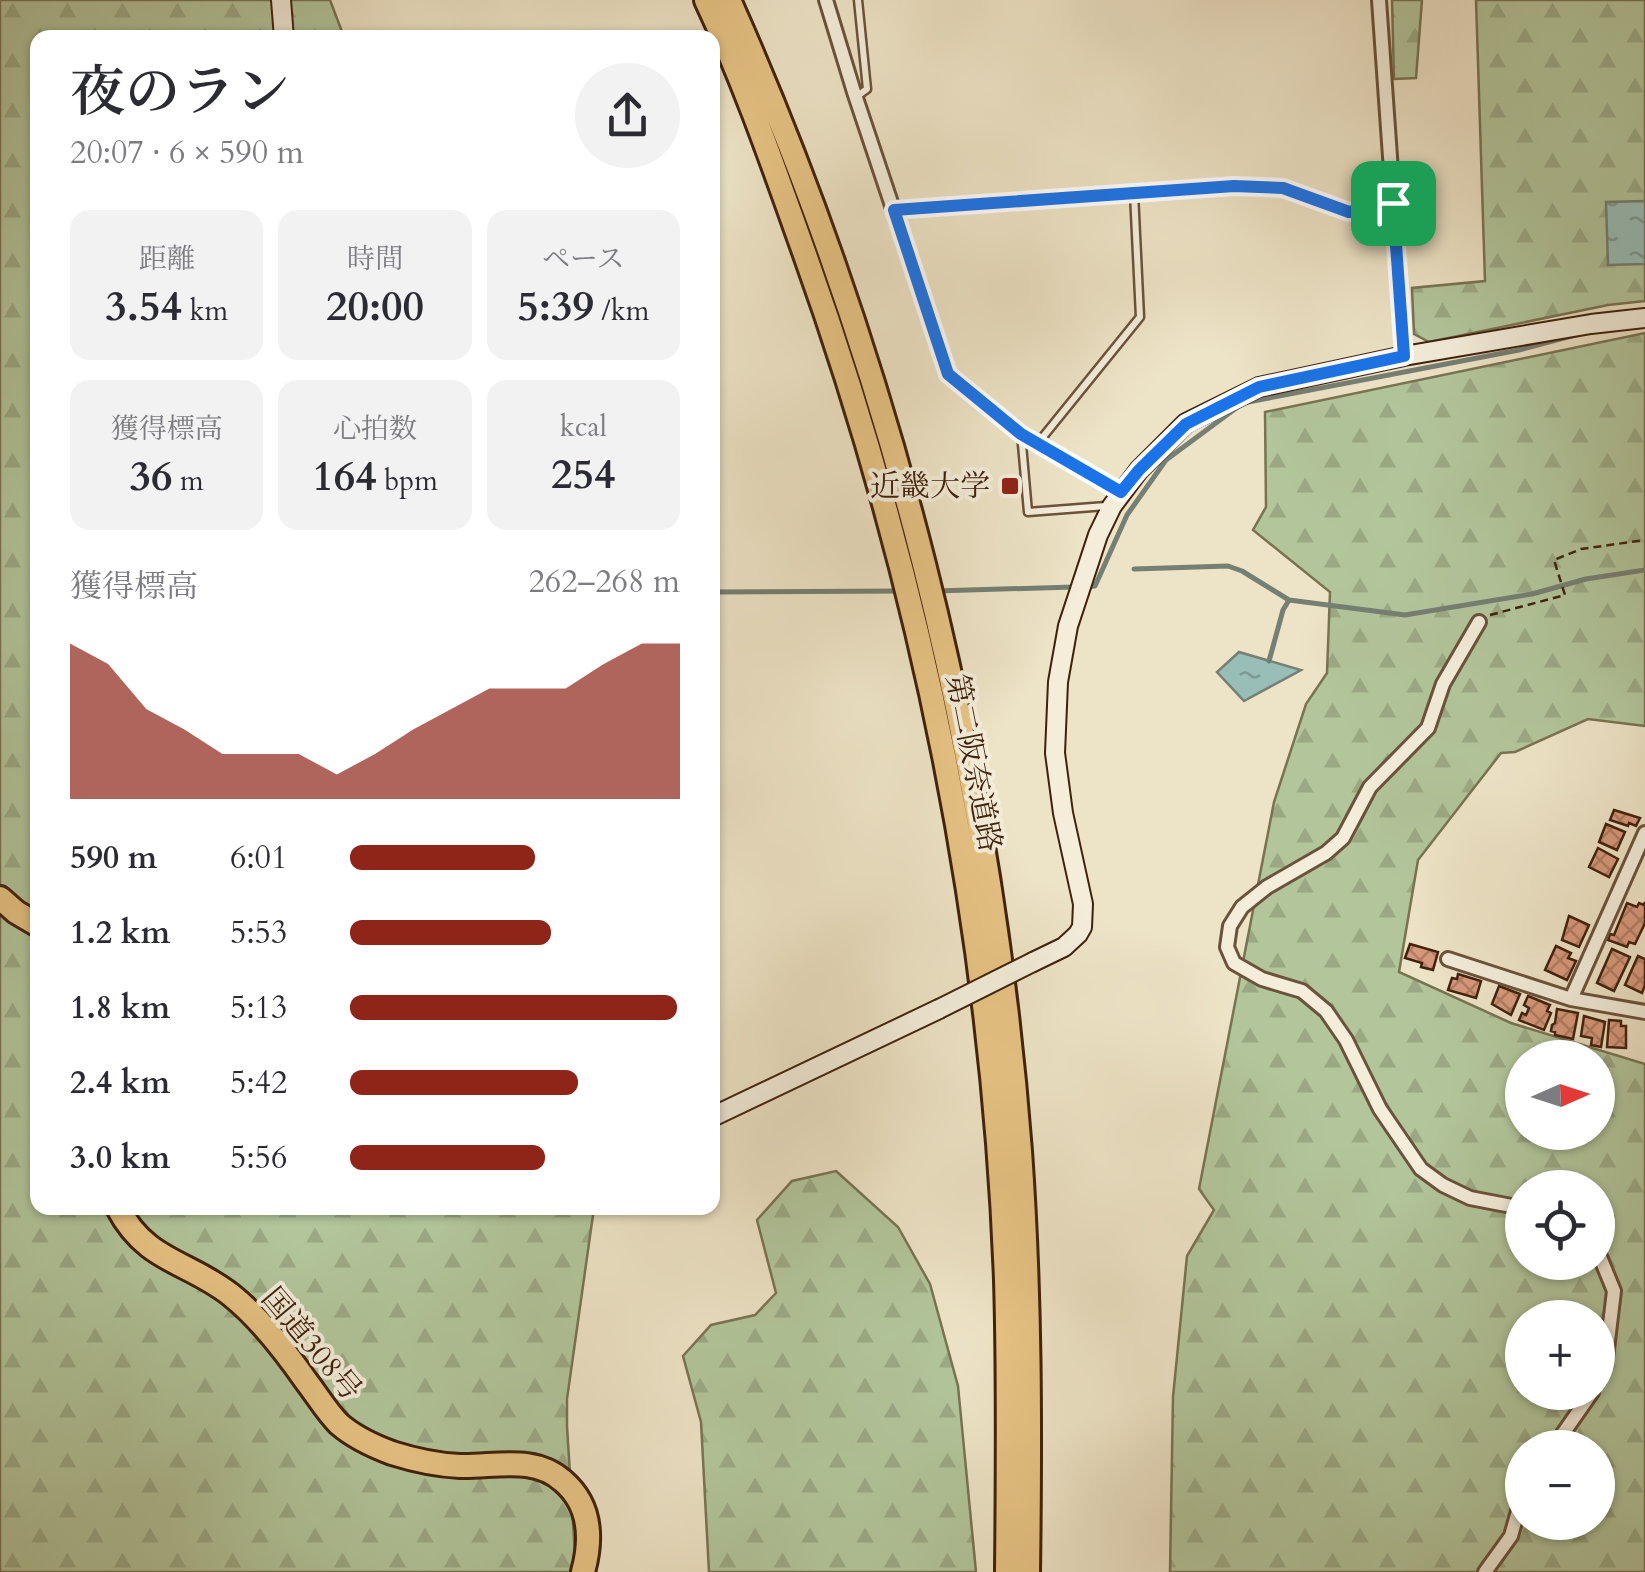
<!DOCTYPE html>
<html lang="ja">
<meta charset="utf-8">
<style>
body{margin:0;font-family:Cardo,"Noto Serif JP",serif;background:#f2f2f3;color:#2b2b33;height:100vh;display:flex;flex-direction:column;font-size:38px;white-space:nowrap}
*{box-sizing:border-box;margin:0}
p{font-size:32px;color:#7c7c81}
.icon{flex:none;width:55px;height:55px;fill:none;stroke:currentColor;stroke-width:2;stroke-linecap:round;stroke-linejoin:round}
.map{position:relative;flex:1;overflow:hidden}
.drawer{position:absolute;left:30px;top:30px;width:690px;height:1185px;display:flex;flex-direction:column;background:#fff;border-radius:20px;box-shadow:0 2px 8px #0004}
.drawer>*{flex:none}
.needle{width:65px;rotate:87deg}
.controls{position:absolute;left:1505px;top:1040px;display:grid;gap:20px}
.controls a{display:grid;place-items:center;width:110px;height:110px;border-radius:50%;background:#fff;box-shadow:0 2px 8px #0004;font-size:50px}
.pin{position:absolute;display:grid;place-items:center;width:85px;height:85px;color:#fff;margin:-42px;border-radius:20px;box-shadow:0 5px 15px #0006}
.round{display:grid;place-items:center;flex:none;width:105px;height:105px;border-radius:52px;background:#f2f2f3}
.overview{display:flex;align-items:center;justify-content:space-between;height:170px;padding:0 40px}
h1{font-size:55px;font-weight:600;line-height:75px}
.metrics{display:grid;grid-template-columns:repeat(3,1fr);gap:15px;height:170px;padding:10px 40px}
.metrics div{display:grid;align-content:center;border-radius:20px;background:#f2f2f3;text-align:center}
.metrics b{font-size:42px;font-weight:600}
.metrics small{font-size:28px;font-weight:400}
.metrics p{font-size:28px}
.chart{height:280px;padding:20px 40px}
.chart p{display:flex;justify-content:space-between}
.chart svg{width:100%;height:180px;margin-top:10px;fill:#8f2418;opacity:.7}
ul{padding:0 40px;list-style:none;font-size:32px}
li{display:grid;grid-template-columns:160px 120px 1fr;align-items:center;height:75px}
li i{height:25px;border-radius:12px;background:#8f2418}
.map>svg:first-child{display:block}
.forest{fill:url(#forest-firs);stroke:#797353;stroke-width:2.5;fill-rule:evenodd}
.water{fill:url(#water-ripples);stroke:#757f73;stroke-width:2.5}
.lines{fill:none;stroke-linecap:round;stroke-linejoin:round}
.stream{stroke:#757f73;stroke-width:5}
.building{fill:url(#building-cross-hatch);stroke:#40210b;stroke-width:2.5}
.lane-casing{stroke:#6b523a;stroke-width:11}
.street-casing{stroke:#6b523a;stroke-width:18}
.secondary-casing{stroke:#40210b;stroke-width:22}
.highway-casing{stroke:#40210b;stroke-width:28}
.path{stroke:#40210b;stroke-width:2.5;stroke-dasharray:8 5;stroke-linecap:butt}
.lane{stroke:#f3edda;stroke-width:6}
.street{stroke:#f3edda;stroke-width:12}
.secondary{stroke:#f3edda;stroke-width:18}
.highway{stroke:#e6c283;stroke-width:22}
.secondary-bridge-casing{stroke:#40210b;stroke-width:22;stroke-linecap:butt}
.secondary-bridge{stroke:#f3edda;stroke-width:18}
.route-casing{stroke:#fff;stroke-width:20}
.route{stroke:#1a73e8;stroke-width:12}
.poi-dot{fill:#8f2418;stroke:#f3edda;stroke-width:4}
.labels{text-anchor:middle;stroke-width:8;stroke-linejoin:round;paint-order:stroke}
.poi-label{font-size:30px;fill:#40210b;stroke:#f3edda;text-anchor:end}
.street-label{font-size:30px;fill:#40210b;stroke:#f3edda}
</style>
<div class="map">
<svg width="1645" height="1572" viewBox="0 0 1645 1572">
<defs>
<pattern id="forest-firs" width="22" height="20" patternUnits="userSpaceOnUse" patternTransform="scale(2.5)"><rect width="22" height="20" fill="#b2c59b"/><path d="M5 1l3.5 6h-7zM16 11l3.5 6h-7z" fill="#9aa984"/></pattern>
<pattern id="water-ripples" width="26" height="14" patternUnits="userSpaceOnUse" patternTransform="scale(2.5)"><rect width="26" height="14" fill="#99beb8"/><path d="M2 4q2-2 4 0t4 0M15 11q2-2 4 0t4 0" fill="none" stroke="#7e9a94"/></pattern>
<pattern id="building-cross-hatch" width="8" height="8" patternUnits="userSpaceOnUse" patternTransform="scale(2.5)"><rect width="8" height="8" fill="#d7987b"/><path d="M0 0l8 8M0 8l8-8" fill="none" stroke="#b07c63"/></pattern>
</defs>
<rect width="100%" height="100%" fill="#ede3c6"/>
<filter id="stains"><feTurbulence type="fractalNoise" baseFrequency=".002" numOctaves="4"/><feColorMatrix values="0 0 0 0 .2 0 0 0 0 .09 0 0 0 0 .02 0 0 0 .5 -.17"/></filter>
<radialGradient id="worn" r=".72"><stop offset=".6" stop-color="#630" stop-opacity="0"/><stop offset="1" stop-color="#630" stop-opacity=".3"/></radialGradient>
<!-- forest -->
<path class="forest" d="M0,0H330L344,37L38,38V1208H594L567,1399V1426L575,1554L570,1572H0Z
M1392,0H1422L1416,78L1394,79Z
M1476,0H1645V301L1608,305L1429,342L1414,334L1412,288L1485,281Z
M1645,333V726L1588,719L1515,752L1501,753L1418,860L1399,972L1511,1023L1645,1064V1572H1170L1173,1397L1187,1256L1214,1210L1199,1189L1274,802L1306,704L1327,673L1330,592L1253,530L1266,507L1265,412ZM1522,1058H1598V1132H1522ZM1522,1188H1598V1262H1522ZM1522,1318H1598V1392H1522ZM1522,1448H1598V1522H1522Z
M836,1171L898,1227L930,1284L958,1386L976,1572H709L701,1422L683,1356L711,1325L755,1315L776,1293L757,1220L792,1181Z"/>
<!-- water -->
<path class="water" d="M1645,201V264L1608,265L1606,202Z
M1239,652L1301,670L1244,701L1217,672Z"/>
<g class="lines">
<!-- stream -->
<path class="stream" d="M1134,569L1228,566L1242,571L1289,600L1405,615L1532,594L1586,579L1645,570
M1085,587L1095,586L1127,515L1166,460L1243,403L1519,350L1579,334
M935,591L1074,587
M712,592L899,591
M1269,661L1283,610L1289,600"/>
</g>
<!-- building -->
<path class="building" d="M1614,810L1640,818L1636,826L1629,823L1628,826L1610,820Z
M1606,824L1625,832L1617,850L1599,842Z
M1598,848L1618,859L1609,877L1589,867Z
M1645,902V923L1635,944L1629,942L1627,947L1608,940L1610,934L1614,935L1627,903L1637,907L1639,903L1644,905Z
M1569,916L1589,925L1579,947L1562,940Z
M1410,944L1438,952L1433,970L1421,967L1422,963L1405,958Z
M1556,946L1571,953L1568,958L1576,961L1567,980L1545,970Z
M1612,949L1630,957L1614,991L1597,983Z
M1638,956L1645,959V985L1642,993L1625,985Z
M1458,974L1481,981L1476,998L1448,990L1452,978L1457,979Z
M1499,986L1520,994L1511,1015L1492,1004Z
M1528,996L1550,1005L1547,1011L1551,1013L1544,1030L1519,1020L1522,1013L1526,1015L1529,1008L1524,1005Z
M1557,1009L1578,1013L1573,1039L1555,1035V1032L1551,1031L1552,1025L1555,1023Z
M1584,1016L1605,1022L1601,1047L1591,1045L1592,1038L1581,1036Z
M1609,1020L1621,1021V1026H1626V1048L1607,1047Z"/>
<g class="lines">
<!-- lane casing -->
<g class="lane-casing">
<path id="lane" d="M856,97L867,89L858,0
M895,210L1234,186L1283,188L1349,211L1392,203
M1021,433L1028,512L1106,506
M1038,443L1140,317L1134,193"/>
</g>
<!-- street casing -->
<g class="street-casing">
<path id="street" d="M826,0L854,92L948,373L1021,433L1121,492
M1379,0L1404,356
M1479,622L1443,684L1428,728L1370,787L1343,838L1326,853L1267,887L1242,907L1230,926L1227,947L1234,963L1262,979L1302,991L1326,1011L1346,1040L1380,1109L1421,1169L1443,1185L1470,1198L1522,1208
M1448,959L1571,999L1645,1012
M1571,999L1645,833
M1598,1252L1614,1291L1605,1366L1598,1381
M1553,1448L1592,1392
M1485,1572L1511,1536L1522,1497"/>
</g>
<!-- secondary casing -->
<g class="secondary-casing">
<path id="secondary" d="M281,0L284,38
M1033,962L1064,947L1078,934L1082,927L1083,904L1063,813L1055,753L1058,682L1068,626L1098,535L1112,506L1139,470L1186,423L1259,387L1404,356L1591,324L1645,318
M712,1117L939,1009"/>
</g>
<!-- highway casing -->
<g class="highway-casing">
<path id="highway" d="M706,0C744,81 773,165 803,249C922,580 993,929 1006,1280C1009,1377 1008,1475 1007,1572
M729,0C890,361 990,756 1020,1151C1030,1291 1030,1431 1028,1572
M0,898L16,912L38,925
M118,1208C146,1262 188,1261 231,1295C260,1318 285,1351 306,1381C317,1395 326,1411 339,1424C354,1437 373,1446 392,1453C414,1460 437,1465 460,1466C495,1467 534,1455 563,1481C591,1505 592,1539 583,1572"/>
</g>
<!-- path -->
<path class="path" d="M1490,615L1565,595L1554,560L1581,549L1645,540"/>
<!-- lane -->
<use href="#lane" class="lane"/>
<!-- street -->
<use href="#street" class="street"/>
<!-- secondary -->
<use href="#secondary" class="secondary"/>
<!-- highway -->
<use href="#highway" class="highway"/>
<!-- secondary-bridge casing -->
<g class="secondary-bridge-casing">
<path id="secondary-bridge" d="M939,1009L1033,962"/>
</g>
<!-- secondary-bridge -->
<use href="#secondary-bridge" class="secondary-bridge"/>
</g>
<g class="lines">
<!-- route casing -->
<g class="route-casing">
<path id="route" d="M1234,186L1283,188L1349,212L1393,203L1404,356L1259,387L1186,424L1139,470L1121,492L1021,434L948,374L894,210Z"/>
</g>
<!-- route -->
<use href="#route" class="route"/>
</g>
<!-- markers -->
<rect class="poi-dot" x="1000" y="476" width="20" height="20" rx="5"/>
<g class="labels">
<!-- poi labels -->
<g class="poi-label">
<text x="990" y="496">近畿大学</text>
</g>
<!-- street labels -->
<g class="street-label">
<text transform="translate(974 763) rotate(79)" y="10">第二阪奈道路</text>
<text transform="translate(312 1344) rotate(50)" y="10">国道308号</text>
</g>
</g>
<rect width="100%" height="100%" filter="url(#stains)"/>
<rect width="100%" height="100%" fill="url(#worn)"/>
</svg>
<div class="controls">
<a><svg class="needle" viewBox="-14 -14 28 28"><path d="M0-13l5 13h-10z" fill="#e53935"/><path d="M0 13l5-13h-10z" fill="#7c7c81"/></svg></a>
<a><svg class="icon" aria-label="locate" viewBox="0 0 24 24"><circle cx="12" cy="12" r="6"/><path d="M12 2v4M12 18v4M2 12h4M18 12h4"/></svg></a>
<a>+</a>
<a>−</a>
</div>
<div class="pin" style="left:1393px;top:203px;background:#1e9e55"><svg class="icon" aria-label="arrive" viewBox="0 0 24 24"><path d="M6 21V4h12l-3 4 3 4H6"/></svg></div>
<section class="drawer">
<div class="overview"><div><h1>夜のラン</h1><p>20:07 · 6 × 590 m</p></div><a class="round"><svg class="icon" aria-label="share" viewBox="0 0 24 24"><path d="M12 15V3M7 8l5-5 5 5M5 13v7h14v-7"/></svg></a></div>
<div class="metrics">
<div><p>距離</p><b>3.54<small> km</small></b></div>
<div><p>時間</p><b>20:00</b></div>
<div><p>ペース</p><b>5:39<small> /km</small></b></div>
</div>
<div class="metrics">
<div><p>獲得標高</p><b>36<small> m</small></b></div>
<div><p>心拍数</p><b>164<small> bpm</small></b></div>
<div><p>kcal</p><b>254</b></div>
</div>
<div class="chart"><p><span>獲得標高</span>262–268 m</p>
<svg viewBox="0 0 160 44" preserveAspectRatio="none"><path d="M0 44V6L10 11L20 22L30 27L40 33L50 33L60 33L70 38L80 33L90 27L100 22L110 17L120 17L130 17L140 11L150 6L160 6V44z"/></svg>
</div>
<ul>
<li><b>590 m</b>6:01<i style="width:56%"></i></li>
<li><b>1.2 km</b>5:53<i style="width:61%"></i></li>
<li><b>1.8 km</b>5:13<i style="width:99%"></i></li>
<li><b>2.4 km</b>5:42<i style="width:69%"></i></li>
<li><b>3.0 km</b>5:56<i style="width:59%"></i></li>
</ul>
</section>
</div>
